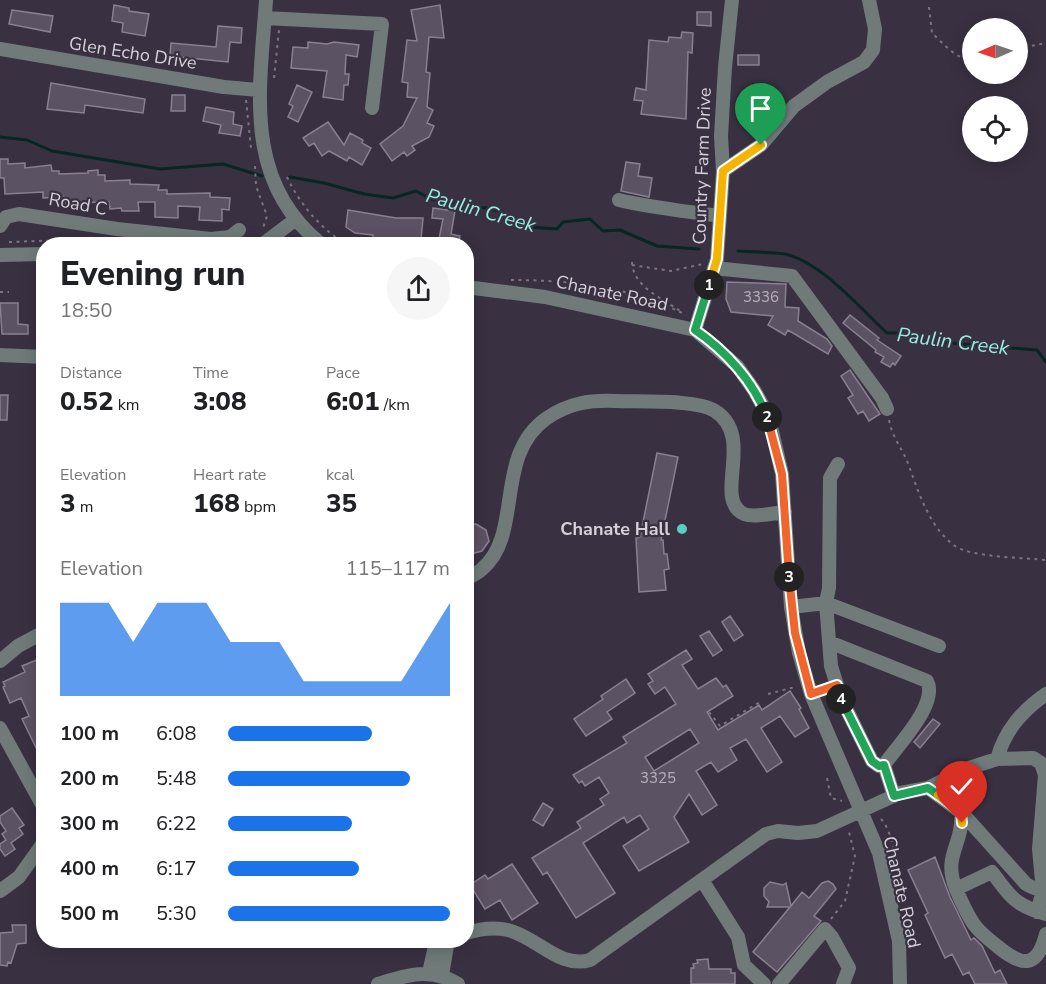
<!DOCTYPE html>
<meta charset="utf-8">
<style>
body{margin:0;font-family:"Nunito Sans",sans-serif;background:#f6f6f6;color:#202124;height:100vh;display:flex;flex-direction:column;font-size:22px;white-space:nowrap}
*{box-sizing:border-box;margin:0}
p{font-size:20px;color:#757577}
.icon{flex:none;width:33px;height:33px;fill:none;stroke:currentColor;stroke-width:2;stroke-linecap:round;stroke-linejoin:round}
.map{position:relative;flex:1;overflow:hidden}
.sheet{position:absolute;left:36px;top:237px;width:438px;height:711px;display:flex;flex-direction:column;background:#fff;border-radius:24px;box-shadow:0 3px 15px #0003}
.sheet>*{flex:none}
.needle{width:39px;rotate:268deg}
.fabs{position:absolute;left:962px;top:18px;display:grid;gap:12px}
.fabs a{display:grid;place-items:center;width:66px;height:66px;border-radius:50%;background:#fff;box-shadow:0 3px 15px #0003;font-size:30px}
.pin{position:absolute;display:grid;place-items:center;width:51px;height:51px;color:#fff;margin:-62px -26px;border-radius:50% 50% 50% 0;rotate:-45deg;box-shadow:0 0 6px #0007}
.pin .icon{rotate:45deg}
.km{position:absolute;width:30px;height:30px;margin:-15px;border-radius:50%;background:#222;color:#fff;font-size:16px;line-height:30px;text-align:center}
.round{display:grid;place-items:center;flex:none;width:63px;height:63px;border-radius:32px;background:#f6f6f6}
.summary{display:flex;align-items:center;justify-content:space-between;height:102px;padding:0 24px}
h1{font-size:33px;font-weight:800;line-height:45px}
.stats{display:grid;grid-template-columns:repeat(3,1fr);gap:9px;height:102px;padding:6px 24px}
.stats div{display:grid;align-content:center}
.stats b{font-size:26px;font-weight:800}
.stats small{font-size:16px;font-weight:400}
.stats p{font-size:16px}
.chart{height:168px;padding:12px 24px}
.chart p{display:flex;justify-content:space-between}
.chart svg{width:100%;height:108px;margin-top:6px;fill:#1a73e8;opacity:.7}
ul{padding:0 24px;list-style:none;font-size:20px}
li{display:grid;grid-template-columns:96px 72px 1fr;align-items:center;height:45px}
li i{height:15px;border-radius:8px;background:#1a73e8}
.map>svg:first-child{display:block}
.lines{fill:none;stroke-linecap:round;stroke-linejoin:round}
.stream{stroke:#082623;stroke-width:3}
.building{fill:#5b5263;stroke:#898092;stroke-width:1.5;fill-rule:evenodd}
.path{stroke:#7b7481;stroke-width:2;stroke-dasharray:3 4.5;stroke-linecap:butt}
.minor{stroke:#707b79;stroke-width:14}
.split-1-casing{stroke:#fff;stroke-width:12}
.split-2-casing{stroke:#fff;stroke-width:12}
.split-3-casing{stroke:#fff;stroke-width:12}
.split-4-casing{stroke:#fff;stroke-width:12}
.split-5-casing{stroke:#fff;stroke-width:12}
.split-6-casing{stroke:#fff;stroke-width:12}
.split-1{stroke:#f5b400;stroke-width:8}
.split-2{stroke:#22a559;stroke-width:8}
.split-3{stroke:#f0652b;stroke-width:8}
.split-4{stroke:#f0652b;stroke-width:8}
.split-5{stroke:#22a559;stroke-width:8}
.split-6{stroke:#f5b400;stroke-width:8}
.poi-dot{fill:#59cebf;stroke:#393141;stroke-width:2}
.labels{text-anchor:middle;stroke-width:4.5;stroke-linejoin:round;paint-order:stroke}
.number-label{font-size:15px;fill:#b6b0bc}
.street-label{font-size:18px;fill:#d5d0da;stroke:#393141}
.poi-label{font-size:18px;font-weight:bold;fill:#d5d0da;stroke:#393141;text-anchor:end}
.water-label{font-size:20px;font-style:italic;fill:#94efe2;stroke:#393141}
</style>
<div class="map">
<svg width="1046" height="984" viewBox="0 0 1046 984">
<rect width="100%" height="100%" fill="#393141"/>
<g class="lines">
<!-- stream -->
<path class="stream" d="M0,137L27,140L52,151L160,169L223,164L262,176
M290,177L324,183L364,194L393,198L416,191L431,199L449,201L462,207L489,208L504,213L528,227L557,229L563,222L590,219L603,231L620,230L657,246L699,249
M738,251C753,252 769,252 785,254C820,261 861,309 887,333H899L913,340L1037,350L1046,362"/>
</g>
<!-- building -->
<path class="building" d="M114,5L129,8V11L149,14L145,36L122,32L123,23L112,21Z
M440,5L444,38L429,37L426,72L430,73L427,107L433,110L427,123L434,126L429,137L412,146L415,150L407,156L404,152L392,161L380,144L403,126L417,98L407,97L408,83L402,82L407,40L417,41L411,10Z
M12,10L53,16L50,32L9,24Z
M697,12H711V26L697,25Z
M218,26L242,28L241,43L230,42L228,62L170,56L171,43L216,47Z
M682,32L693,33L692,53L688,52L686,119L641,114L643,101L634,100L636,88L646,90L649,40L668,42L669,37L681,38Z
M308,42L327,44L334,42L359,45L357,57L346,55L345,74H349L348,85H344L343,100L323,97L327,71L291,68L293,47L308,48Z
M738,55H759V65H738Z
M51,83L145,99L143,113L85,105L84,113L47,109Z
M297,85L312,92L298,122L288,117L293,106L289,104Z
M172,95H185V111H171Z
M206,107L234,112L233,124L242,126L240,136L219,133L221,125L203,121Z
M328,122L344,145L350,133L363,140L362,143L371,148L362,165L349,157L347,161L329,151L322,156L314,143L309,146L303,138Z
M0,159H8V164L25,163V168L51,165L52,171H59V174L88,173V171L98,170V175H105V181L130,180V184L159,185L158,190H167V194L210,193V197L230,198L229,210L222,209V221L199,220L200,207L178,206V218L155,217V202H138L139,211H122L121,208L110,209L109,202L64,203V197L43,198V192L5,194L4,178H0Z
M626,162L640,164L638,176L652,178L649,197L621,191Z
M433,208L455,211L451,234L460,236L458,244H438L443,219L432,218Z
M348,210L396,218H423L421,240L408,239V243L373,238V235L355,233L346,227Z
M727,282L786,284L785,307L799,308L798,321L827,339L832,346L828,354L788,330L785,335L768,325L773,316L731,312L726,299Z
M0,303H18V324L28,325V334H2Z
M850,315L879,338L877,340L901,356L895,365L893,363L890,367L881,362L884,357L875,352L876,350L843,323Z
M850,370L880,414L869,421L863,411L858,414L848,398L853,395L841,376Z
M0,395H8L7,420H0Z
M657,453L678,457L661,540H663L664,554H667L669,569L664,570L666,590L639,592L636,538L640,537Z
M476,524L486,530L489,541L482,551L471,554L466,552V525Z
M730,616L743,635L734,641L722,622Z
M709,631L722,650L713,656L700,636Z
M686,650L692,659L682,665L698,689L716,678L723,687L726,685L733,696L707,712L718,730L759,705L762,710L790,691L801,708L799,709L809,728L795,737L780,716L761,728L782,762L767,772L746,739L730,748L737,760L718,772L711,762L696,771L717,805L702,815L689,794L674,817L689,842L639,871L623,846L649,829L640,815L627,823L624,817L583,843L615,893L576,918L547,872L543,875L532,858L581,828L577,822L604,805L600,799L609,793L599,777L585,786L582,781L579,783L573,775L627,743L623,737L676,704L665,687L655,694L648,684L653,681L648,674ZM690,729L699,743L654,771L645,757Z
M39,659L44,668V672L40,673L42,676L37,678L44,698V764L22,719L29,716L21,698L10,703L3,687L5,686L3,682L25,672L22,666Z
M626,679L635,693L607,712L612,719L586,736L574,719L603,699L601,696Z
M933,719L940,724L920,748L914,742Z
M543,803L553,809L543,826L533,820Z
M12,808L24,825L19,828L23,834L11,843L15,849L5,856L0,849V844L6,840L2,834L6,831L0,822V816Z
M935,857L950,897L971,940L974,938L982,946L995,973L1000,970L1007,984H975L969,972L963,975L952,954L945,958L925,915L928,913L908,870Z
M512,864L538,903L512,920L500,900L485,909L470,885L485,875L488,879Z
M828,881L833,884L836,889L814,916L821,921L777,972L753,952L790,907H767L769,902L764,896V888L770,882L783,885L786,883L791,906L802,892L809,898L822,883Z
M12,925H26V943L17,944L11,963L8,962L7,966L0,965V933L13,932Z
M708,959L709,969H731V973H735V984H691V968H694L693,964L698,963L697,960Z"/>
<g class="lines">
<!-- path -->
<path class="path" d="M929,7L932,33C942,42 957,61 972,59
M1017,44L1031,46L1046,43
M274,78L279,30
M246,100L251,148
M255,166L256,186L267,216L263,228
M287,177C299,203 322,231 347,244
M9,242L94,239
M632,262C633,287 662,298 680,311
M632,265L671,271L703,264
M511,280C571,280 633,287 686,315
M0,292H9
M889,420C892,438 903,449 909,466C919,494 930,528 955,546C970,557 1026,558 1046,560
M768,694L795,687
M709,712L720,726L760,702
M827,778L831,798L842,801
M881,819C894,833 898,870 901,890
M831,919L845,901L855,856L849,832"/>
<!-- minor -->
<path class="minor" d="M266,0C260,89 242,180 321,244
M265,18L382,24L372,108
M0,49L224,87L260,90
M723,171L761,145L794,106L827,82L864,62L873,50L875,29L869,0
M619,200C652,208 686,211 720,216
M0,226L6,217L19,214L117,229L211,239L230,237L239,230
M263,244L296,219
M0,255L44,254
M714,268L792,276L882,398L887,409
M466,287L545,297L695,330L737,366L754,390L764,408L772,431L782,474L791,607L799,653L811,694L879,853L899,941L900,984
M695,330L717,259L723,171L721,136L725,67L732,0
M0,355L44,357
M466,579C472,576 478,573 482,569C524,534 493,455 547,418C569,403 589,400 616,401C639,402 697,399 715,411C756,437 712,499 744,514C754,518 773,513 785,512
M791,607L826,603L939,646
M829,642L927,681C939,704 897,746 884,765L879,766L872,761L841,698L831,666L826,603L829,588L830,478L838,464
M0,661L18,646L44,632
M0,728L44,808
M997,759C1005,730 1022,711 1046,694
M884,765L894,796
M702,880L738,937L744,965L764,984
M956,889C942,855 964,845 961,812
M0,891L19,877L44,842
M1037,912L1043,891L1039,849L1045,775L1041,763L1033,758L997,759L966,769L928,788L963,814L1026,884C1032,888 1039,890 1046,892
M1046,914C1016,906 1010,897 992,872L956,889C961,901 966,912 973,923C979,932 988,939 997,946C1021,966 1037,970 1046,934
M466,933C479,929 495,927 508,930C537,937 559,969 590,960L766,834L778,831L798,833L817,831L900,793L928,788
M429,973L435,946L440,941L444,940
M442,975L448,940
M378,984C406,975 431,967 458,984
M779,984L825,929L832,937L849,968L843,984"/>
</g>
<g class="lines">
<!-- split-1 casing -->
<g class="split-1-casing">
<path id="split-1" d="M709,285L717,259L723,171L761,145"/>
</g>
<!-- split-2 casing -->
<g class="split-2-casing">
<path id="split-2" d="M709,285L695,330C726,351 754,382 767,417"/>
</g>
<!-- split-3 casing -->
<g class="split-3-casing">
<path id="split-3" d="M767,417L782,474L789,577"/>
</g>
<!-- split-4 casing -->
<g class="split-4-casing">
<path id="split-4" d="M789,577L795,633L811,694L837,685L841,699"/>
</g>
<!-- split-5 casing -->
<g class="split-5-casing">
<path id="split-5" d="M841,699L872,761L879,766L884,765L894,796L928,788L938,795"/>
</g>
<!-- split-6 casing -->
<g class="split-6-casing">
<path id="split-6" d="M938,795L961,812L962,823"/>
</g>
<!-- split-1 -->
<use href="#split-1" class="split-1"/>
<!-- split-2 -->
<use href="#split-2" class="split-2"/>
<!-- split-3 -->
<use href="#split-3" class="split-3"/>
<!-- split-4 -->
<use href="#split-4" class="split-4"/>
<!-- split-5 -->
<use href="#split-5" class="split-5"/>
<!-- split-6 -->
<use href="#split-6" class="split-6"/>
</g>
<!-- markers -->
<circle class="poi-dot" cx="682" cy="529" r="6"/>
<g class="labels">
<!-- number labels -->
<g class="number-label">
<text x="761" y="302">3336</text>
<text x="658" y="783">3325</text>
</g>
<!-- street labels -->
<g class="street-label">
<text transform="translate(133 53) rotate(9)" y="6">Glen Echo Drive</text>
<text transform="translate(702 166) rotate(-88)" y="6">Country Farm Drive</text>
<text transform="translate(78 204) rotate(10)" y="6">Road C</text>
<text transform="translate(612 293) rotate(12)" y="6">Chanate Road</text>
<text transform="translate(902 892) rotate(77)" y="6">Chanate Road</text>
</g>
<!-- poi labels -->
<g class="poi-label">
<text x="670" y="535">Chanate Hall</text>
</g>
<!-- water labels -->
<g class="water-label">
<text transform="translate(481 210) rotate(16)" y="7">Paulin Creek</text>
<text transform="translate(953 341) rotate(7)" y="7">Paulin Creek</text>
</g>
</g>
</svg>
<div class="fabs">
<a><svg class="needle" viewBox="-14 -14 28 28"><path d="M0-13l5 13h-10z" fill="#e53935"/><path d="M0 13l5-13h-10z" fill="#757577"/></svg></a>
<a><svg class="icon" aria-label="locate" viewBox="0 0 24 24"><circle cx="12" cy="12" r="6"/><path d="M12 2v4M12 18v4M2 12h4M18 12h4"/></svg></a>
</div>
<div class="pin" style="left:761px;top:145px;background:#1e9e55"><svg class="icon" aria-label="arrive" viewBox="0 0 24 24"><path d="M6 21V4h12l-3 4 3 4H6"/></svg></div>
<div class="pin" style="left:962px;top:823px;background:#d93025"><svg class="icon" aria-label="check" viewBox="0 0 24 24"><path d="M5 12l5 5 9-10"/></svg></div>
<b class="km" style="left:709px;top:285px">1</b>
<b class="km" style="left:767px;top:417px">2</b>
<b class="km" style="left:789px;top:577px">3</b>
<b class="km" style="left:841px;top:699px">4</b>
<section class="sheet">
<div class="summary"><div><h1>Evening run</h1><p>18:50</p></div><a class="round"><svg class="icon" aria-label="share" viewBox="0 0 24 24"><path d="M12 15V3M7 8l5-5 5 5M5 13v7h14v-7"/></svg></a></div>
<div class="stats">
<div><p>Distance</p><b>0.52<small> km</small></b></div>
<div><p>Time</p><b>3:08</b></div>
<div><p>Pace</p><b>6:01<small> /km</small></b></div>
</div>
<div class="stats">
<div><p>Elevation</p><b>3<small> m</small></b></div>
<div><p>Heart rate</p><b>168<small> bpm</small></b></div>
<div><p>kcal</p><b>35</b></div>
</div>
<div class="chart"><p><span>Elevation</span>115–117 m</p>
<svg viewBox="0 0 160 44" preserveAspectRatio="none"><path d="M0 44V6L10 6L20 6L30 22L40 6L50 6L60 6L70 22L80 22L90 22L100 38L110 38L120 38L130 38L140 38L150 22L160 6V44z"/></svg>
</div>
<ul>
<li><b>100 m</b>6:08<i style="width:65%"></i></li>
<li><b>200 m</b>5:48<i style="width:82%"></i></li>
<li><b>300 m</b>6:22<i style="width:56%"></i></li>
<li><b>400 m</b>6:17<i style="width:59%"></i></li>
<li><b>500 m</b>5:30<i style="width:100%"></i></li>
</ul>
</section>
</div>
